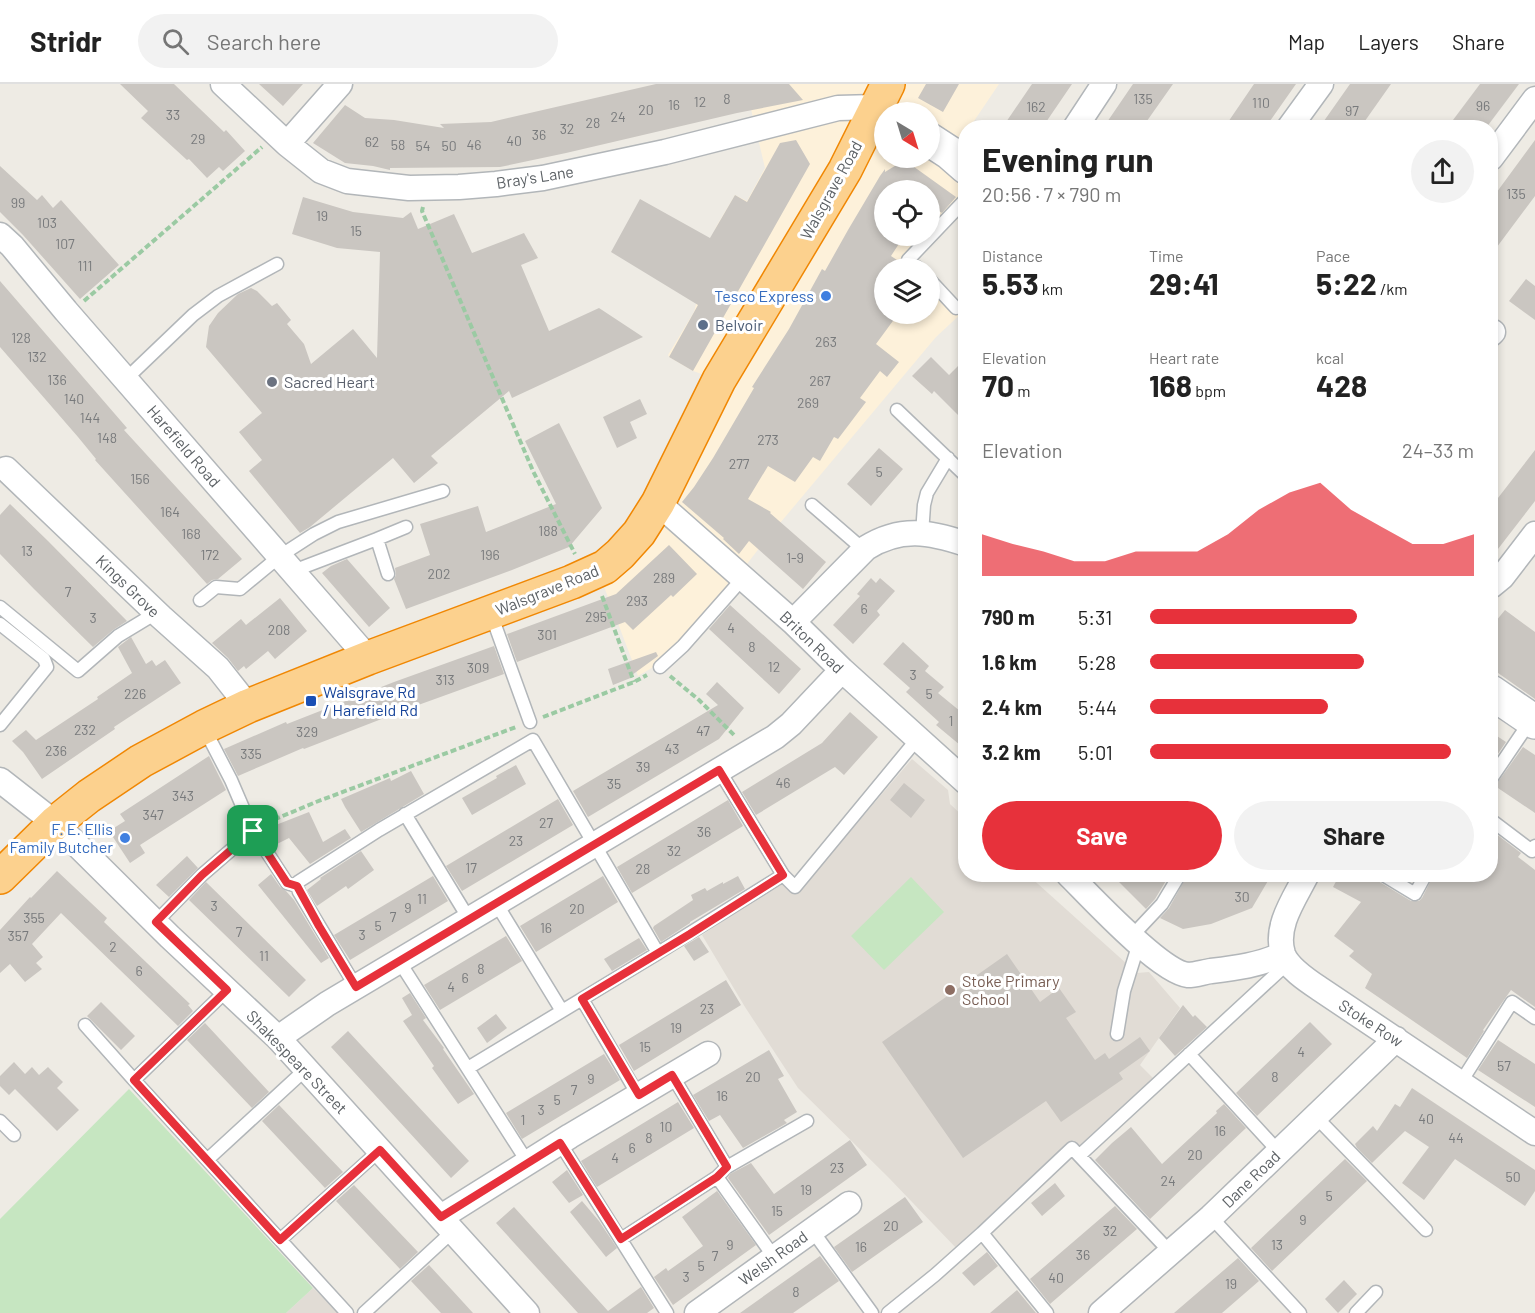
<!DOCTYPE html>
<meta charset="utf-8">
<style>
body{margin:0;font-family:Barlow,sans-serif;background:#f2f2f2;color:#222;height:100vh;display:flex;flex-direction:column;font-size:22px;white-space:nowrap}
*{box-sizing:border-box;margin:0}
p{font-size:20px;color:#767676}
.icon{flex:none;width:33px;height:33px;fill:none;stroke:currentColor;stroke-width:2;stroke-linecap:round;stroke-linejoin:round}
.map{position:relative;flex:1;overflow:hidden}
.sheet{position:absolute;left:958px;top:36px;width:540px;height:762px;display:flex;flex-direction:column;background:#fff;border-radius:24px;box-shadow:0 3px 9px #0003}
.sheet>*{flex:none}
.needle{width:39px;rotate:142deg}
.tools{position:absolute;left:874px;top:18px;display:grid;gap:12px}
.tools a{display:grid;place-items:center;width:66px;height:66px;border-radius:50%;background:#fff;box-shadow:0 3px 9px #0003;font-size:30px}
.pin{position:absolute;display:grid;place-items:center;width:51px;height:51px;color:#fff;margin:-26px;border-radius:12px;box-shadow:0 3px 9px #0006}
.round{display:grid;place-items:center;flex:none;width:63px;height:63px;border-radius:32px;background:#f2f2f2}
.headline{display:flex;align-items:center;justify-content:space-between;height:102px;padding:0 24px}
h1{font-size:33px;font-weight:700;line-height:45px}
.stats{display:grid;grid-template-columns:repeat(3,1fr);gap:9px;height:102px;padding:6px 24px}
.stats div{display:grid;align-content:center}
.stats b{font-size:30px;font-weight:700}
.stats small{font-size:16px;font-weight:400}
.stats p{font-size:16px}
.chart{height:168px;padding:12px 24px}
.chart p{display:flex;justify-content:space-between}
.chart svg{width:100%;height:108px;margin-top:6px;fill:#e7313b;opacity:.7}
.action{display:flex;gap:12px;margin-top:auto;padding:12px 24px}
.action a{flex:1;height:69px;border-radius:36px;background:#e7313b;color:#fff;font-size:24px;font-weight:700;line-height:69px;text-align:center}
.action a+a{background:#f2f2f2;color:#222}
ul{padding:0 24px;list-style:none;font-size:20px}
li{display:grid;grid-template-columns:96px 72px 1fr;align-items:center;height:45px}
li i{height:15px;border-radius:8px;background:#e7313b}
header{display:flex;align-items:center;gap:36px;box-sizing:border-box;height:84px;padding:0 30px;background:#fff;border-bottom:2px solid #e0e0e0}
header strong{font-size:28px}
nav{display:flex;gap:33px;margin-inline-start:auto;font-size:21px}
.search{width:420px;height:54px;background:#f2f2f2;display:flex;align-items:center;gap:15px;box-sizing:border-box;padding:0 21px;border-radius:33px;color:#767676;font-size:22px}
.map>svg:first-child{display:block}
.commercial{fill:#fdf1da;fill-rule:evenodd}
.education{fill:#e1dcd5}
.green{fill:#c6e6c1}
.building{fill:#cac6c1}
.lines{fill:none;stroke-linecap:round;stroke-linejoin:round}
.lane-casing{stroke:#b2b6b9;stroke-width:15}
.street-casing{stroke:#b2b6b9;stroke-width:27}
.secondary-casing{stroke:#b1b5b9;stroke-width:36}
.highway-casing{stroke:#f08703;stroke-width:36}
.path{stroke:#9bcaa3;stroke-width:4;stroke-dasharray:6 3;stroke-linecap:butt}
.lane{stroke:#fff;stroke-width:12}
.street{stroke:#fff;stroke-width:24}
.secondary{stroke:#fff;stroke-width:33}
.highway{stroke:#fcd18e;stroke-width:33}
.route-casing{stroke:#fff;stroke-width:12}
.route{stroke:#e7313b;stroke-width:8}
.shop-dot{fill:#3f7fe0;stroke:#fff;stroke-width:2}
.service-dot{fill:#5c6f8a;stroke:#fff;stroke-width:2}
.worship-dot{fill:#6b7280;stroke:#fff;stroke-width:2}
.transit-dot{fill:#1a4fb4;stroke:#fff;stroke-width:2}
.education-dot{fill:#8d6e63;stroke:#fff;stroke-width:2}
.labels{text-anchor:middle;stroke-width:6;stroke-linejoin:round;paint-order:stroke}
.number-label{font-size:14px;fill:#787a7c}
.street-label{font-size:16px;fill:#5c6165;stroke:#fff}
.shop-label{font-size:16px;fill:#366cbe;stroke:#fff;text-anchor:end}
.service-label{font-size:16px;fill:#4e5e75;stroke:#fff;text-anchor:start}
.worship-label{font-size:16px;fill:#5b616d;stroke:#fff;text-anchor:start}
.transit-label{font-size:16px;fill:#164399;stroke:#fff;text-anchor:start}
.education-label{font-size:16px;fill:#785e54;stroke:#fff;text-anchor:start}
</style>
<header>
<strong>Stridr</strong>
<div class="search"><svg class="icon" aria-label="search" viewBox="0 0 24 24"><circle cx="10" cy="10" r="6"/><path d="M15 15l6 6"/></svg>Search here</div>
<nav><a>Map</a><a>Layers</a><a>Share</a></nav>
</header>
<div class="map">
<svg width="1535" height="1229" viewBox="0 0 1535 1229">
<rect width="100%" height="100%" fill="#eeebe4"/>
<!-- commercial -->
<path class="commercial" d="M745,0H999L970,43L966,44V50L956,66L966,75V106L930,147V106H885V152H926L909,170L921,177L928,184H885V230H930V187L965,226L936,253L760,463L747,480L730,508L662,578L638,592L598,487L719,296L693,287L669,273L668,271L694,228L716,143L735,111L747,117L765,84ZM885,28H930V74H885Z"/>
<!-- education -->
<path class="education" d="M912,675L948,706L950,720L966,735V790L1028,791L1137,889L1149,888L1180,924L1140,981L1155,996L1081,1065L1073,1056L958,1166L889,1094L798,1004L745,923L702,851L784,795L796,810Z
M313,1204L340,1229H286Z"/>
<!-- green -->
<path class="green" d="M911,793L944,828L884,886L851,852Z
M129,1005L313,1204L286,1229H0V1135Z"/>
<!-- building -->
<path class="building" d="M120,0H174L224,48L226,46L245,67L223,87L219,83L207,94L189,75L187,76L141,34L148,27Z
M259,0H303L283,22Z
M656,0H789L803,16L737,29L566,69L500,83L390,84V86L373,82L345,79L313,59L345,21L365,34L394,36L444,44L440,40L491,38Z
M926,0H959L943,28L918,14Z
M1032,0H1072L1042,44H1002Z
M1133,0H1173L1142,44H1103Z
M1254,0H1296L1265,44H1224Z
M1350,0H1391L1360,44H1319Z
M1480,0H1519L1486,44H1447Z
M796,56L810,80L693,287L669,273L698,221L611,168L640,115L710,154L735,111L747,118L780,59Z
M1535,56V112L1491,171V116Z
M898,80H910L956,113L942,129L930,121V106H885V152H904L891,172L900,178L905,184H885V230H898L876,260L899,278L887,293L880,287L860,314L866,318L838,355L834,353L820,377L813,373L795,398L768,382L748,415L771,428L770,429L826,478L803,505L749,457L739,470L723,455L724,454L682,418L694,403L713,374L754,304L752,303L789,245L822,185L825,187L848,146L880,92L885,85V88Z
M0,82L37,116L42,111L53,124L61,116L119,181L80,215L23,151L0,128Z
M303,113L353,128L403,134L411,128L418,145L454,130L472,169L524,149L538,174L521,181L549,247L599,224L643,253L512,314L509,307L431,372L438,379L414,399L393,374L310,443L300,449L249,387L262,376L239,348L262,329L206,263L209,242L218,229L238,210L251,204L257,207L272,222L277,219L291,236L287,240L304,260L311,280L353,245L377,274L380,168L337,164L292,150Z
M1526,195L1535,202V236L1509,217Z
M0,197L127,344L124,346L242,475L218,495L212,496L207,500L95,376L96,375L78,353L0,263Z
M931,273L949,291L958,282L966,290V339L934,307L932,310L912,292Z
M640,315L647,330L630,338L637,354L617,364L603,333Z
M559,339L602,424L569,463L512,486L406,525L394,495L396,491L395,484L430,471L420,440L478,422L486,448L556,420L525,357Z
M879,364L903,385L871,422L847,400Z
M1535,366V417L1491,474V423Z
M10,420L48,457L127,537L113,546L93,563L34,505L0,470V431Z
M669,461L697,490L673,513L671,511L633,546L625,538L517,578L507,550L616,510Z
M347,475L390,524L369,543L322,489L331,482Z
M871,494L876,499L880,494L895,507L877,527L880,531L853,560L833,541L860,512L857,510Z
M280,514L307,547L275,575L268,567L246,585L244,582L238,587L228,574L212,559L241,535L246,541Z
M730,521L801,585L779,610L709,545Z
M1505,526L1535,548V615L1491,584V543Z
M131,553L146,580L152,576L156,582L165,576L181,599L114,643L115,645L42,695L23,668L12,657L26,646L36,656L98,615L97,613L132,589L118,563Z
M903,558L929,582L925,587L944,603L938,609L966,632V666L936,641L939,638L906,608L910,604L883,580Z
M494,562L504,590L410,624L304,665L303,664L238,692L224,665L286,638L287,640L394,598Z
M656,568L658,572L632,591L633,593L613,601L608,585Z
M717,598L744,624L719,655L588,733L573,707L718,621L706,610Z
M850,628L878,653L844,691L835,683L756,731L742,708L822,659Z
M1491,648L1506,658L1491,680Z
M1523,663L1535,671V729L1495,702Z
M209,672L226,706L140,761L145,769L130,779L109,747L125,737L120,730Z
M516,681L526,700L472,731L462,714L497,694L496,692Z
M411,687L424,710L361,748L345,723L341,715L390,694L391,697Z
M904,699L925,716L911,734L890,716Z
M558,715L573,741L462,807L446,782Z
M728,716L743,742L632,809L617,783Z
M309,728L323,758L345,745L351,754L310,780L289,754L273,762L263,746Z
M1491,746L1521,769L1518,773L1535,786V923L1511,906L1483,946L1484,947L1467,974L1365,904L1372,890L1349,872L1354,867L1334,852L1361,818L1333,803L1340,790H1374L1378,797L1411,817H1419L1422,814L1434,790H1491Z
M361,767L374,786L348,805L346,802L317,822L307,806L321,795L320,794Z
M187,772L198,784L169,813L156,801Z
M57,787L107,834L104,838L190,920L188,921L193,927L178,942L61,829L32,860L43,873L36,879L42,885L25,898L10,880L0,889V846L30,813L31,814Z
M271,790L280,803L286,807L294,816L329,874L321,879L258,801Z
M1111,790H1170L1155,815L1146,825Z
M1188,790H1272L1252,824L1211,840L1183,845L1160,834L1169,824Z
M433,792L448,817L350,876L334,851Z
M603,792L618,818L536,868L520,842Z
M738,792L745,805L690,838V839L661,858L653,844L654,842L693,816L691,811L705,804L707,807L723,798V800Z
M206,798L306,896L289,913L189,816Z
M506,852L522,877L440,926L424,901Z
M699,853L709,868L694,877L684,862Z
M639,854L647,866L612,887L604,875Z
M1007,870L1040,918L1059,904L1076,928L1066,934L1095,976L1105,969L1109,975L1140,953L1150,967L1119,989L1123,995L1061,1038L1046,1017L963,1074L882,958Z
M726,896L741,921L634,987L619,961Z
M410,909L426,934L423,936L444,964L443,965L474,1010L458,1020L432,984L434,982L403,937L412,931L402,914Z
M101,918L135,952L121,966L87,932Z
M1183,921L1193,933L1195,931L1207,943L1175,972L1159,954Z
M496,930L507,944L487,959L477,944Z
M1310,938L1332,960L1257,1032L1236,1009Z
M205,939L269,1008L252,1024L187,956Z
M348,947L469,1077L451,1094L331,963Z
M1498,956L1535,980V1023L1478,986Z
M769,966L784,992L778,995L797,1028L784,1036L787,1039L743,1064L720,1031L709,1037L693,1011Z
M604,970L620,996L522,1055L506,1029Z
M14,978L25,990L32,983L39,991L48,983L63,998L57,1004L79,1026L57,1047L15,1005L9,1011L0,1002V992Z
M1412,1004L1535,1086V1107L1525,1122L1455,1075L1424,1116L1402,1099L1429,1063L1405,1047L1372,1079L1357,1064L1355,1060L1373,1042L1377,1047L1395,1020L1400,1023Z
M678,1018L694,1044L597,1103L581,1077Z
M1224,1020L1246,1044L1150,1135L1095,1076L1112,1059L1131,1043L1162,1080L1217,1029L1216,1027Z
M279,1021L343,1088L325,1104L262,1037Z
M850,1056L867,1081L769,1151L728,1094L730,1090L751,1079L774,1110Z
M1345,1075L1367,1097L1272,1187L1251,1164Z
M567,1086L583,1111L569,1119L552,1098Z
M1055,1099L1065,1112L1042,1132L1031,1119Z
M354,1101L418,1168L400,1185L336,1117Z
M715,1104L756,1161L673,1221L654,1193L666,1184L668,1187L703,1162L682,1133L717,1107Z
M905,1113L923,1138L852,1188L834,1163Z
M582,1117L599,1137L617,1164L606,1173L570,1128Z
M1115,1122L1137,1145L1050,1220L1030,1195Z
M514,1123L608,1227L641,1203L654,1224L647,1229H578L496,1139Z
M987,1168L998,1182L974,1202L962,1189Z
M820,1172L839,1197L793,1229H740Z
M1238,1174L1259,1197L1222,1229H1174Z
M429,1181L452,1206L473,1229H441L411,1197Z
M1344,1196L1357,1210L1338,1229L1325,1215Z
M1017,1206L1036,1229H990Z"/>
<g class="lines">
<!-- lane casing -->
<g class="lane-casing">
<path id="lane" d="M918,184L908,176L966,115
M930,196L956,224
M126,295L193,231L218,212L277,180
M897,326L966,392
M812,421L864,466
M922,450L924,421L927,409L948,374
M377,455L406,443
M293,487L377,455L388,490
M200,516L216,503L240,505L280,472L314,450L338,438L443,407
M0,523L78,587L118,552L156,529
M491,530L530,638
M0,540L44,575L47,583L0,641
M660,583L683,562L743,494
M204,644L231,696L252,745L287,799L297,802
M1491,695L1531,636
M405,730L469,835
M1491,736L1532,767L1535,762
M1382,790L1415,810L1426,790
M783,791L795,803L918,654
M496,819L562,927
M156,838L202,791L253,747
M1131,853L1162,820L1180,790
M658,869L783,791L719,686
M399,877L528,1079
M356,903L299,808L297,802L298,798L379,746L533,656L658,869L468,984
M582,915L638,1011
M85,941L134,996L227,906
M1117,950L1124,907L1139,859
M1189,970L1279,1068
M672,991L727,1083L807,1037
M134,996L347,1229
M1461,998L1512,918L1535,934
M1315,1032L1426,1146
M0,1037L14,1051
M560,1059L667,1229
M1080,1071L1289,878
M207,1076L306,985
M723,1087L717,1093L774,1173
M1211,1133L1300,1229
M812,1146L872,1229
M621,1155L717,1093
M280,1156L380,1066
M364,1229L453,1147
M888,1229L935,1191L982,1149
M1047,1229L982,1149L1072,1064L1171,1169
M1356,1229L1376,1208"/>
</g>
<!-- street casing -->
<g class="street-casing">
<path id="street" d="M223,0L287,60L321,87L347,97L409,104L459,103L496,100L543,94L665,68L838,24L875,23
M1075,44L1104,0
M1289,44L1321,0
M287,60L340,0
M1491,74L1535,15
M0,151L12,162L66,227L368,574
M1491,250L1493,248
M6,385L161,533L218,584L248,622
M658,419L793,538L842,586L966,698
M1491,502L1502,493L1535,450
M793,538L866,464C901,442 930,448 966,460
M0,696L55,739L170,853L278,954L527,1229
M1068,790C1091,813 1160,888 1188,891C1195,891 1204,888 1211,887C1236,884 1260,881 1283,870
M1307,790C1295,814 1274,842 1283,870C1288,884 1308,897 1320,905L1535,1049
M278,954L327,920L775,653L791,640L842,586
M441,1133L570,1052L708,970
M697,1229L849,1120
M1101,1229L1211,1133L1396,955"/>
</g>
<!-- secondary casing -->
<g class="secondary-casing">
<path id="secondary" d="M930,56L950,69L966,83
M1491,608L1535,638"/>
</g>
<!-- highway casing -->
<g class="highway-casing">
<path id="highway" d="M0,793L55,739L89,712L141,677L204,643L248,622L368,574L572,498L605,483L620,470L639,449L658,419L719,296L845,86L888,0"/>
</g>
<!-- path -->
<path class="path" d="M423,123L422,127L533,387L575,470
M84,217L262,63
M602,512L634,598
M670,592L699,616L735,652
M543,633L634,598L647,591
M266,739L316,718L516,643"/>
<!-- lane -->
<use href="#lane" class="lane"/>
<!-- street -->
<use href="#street" class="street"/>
<!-- secondary -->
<use href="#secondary" class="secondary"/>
<!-- highway -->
<use href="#highway" class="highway"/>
</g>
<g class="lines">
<!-- route casing -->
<g class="route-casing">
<path id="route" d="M719,686L783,791L690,850L582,915L639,1011L672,991L727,1083L717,1093L621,1155L560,1059L441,1133L380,1066L280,1156L134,996L227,906L156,838L202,791L253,747L287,799L297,802L319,842L356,903Z"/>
</g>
<!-- route -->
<use href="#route" class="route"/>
</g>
<!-- markers -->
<g class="shop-dot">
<circle cx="826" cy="212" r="6"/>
<circle cx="125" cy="754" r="6"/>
</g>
<circle class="service-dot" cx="703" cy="241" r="6"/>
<circle class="worship-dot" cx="272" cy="298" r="6"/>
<rect class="transit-dot" x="305" y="611" width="12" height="12" rx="3"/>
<circle class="education-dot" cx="950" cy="906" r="6"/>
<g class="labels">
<!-- number labels -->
<g class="number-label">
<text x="727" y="20">8</text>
<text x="1143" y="20">135</text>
<text x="700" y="23">12</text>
<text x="1261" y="24">110</text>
<text x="674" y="26">16</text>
<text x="1483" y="27">96</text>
<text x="1036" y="28">162</text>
<text x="646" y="31">20</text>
<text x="1352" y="32">97</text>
<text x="173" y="36">33</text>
<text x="618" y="38">24</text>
<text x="593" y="44">28</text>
<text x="567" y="50">32</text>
<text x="539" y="56">36</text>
<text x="198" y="60">29</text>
<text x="514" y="62">40</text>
<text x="372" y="63">62</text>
<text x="398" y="66">58</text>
<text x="474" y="66">46</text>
<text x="423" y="67">54</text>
<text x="449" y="67">50</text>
<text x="1516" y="115">135</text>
<text x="18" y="124">99</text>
<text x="322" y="137">19</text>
<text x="47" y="144">103</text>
<text x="356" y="152">15</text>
<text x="65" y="165">107</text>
<text x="85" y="187">111</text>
<text x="21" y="259">128</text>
<text x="826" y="263">263</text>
<text x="37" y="278">132</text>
<text x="57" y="301">136</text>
<text x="820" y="302">267</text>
<text x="74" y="320">140</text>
<text x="808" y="324">269</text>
<text x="90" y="339">144</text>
<text x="107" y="359">148</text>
<text x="768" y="361">273</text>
<text x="739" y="385">277</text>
<text x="879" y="393">5</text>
<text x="140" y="400">156</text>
<text x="170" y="433">164</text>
<text x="548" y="452">188</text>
<text x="191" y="455">168</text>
<text x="27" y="472">13</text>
<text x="210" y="476">172</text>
<text x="490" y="476">196</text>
<text x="795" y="479">1-9</text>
<text x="439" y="495">202</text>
<text x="664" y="499">289</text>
<text x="68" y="513">7</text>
<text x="637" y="522">293</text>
<text x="864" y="530">6</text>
<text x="596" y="538">295</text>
<text x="93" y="539">3</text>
<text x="731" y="549">4</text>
<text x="279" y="551">208</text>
<text x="547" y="556">301</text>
<text x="752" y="568">8</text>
<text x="774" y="588">12</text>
<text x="478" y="589">309</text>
<text x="913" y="596">3</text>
<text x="445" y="601">313</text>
<text x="135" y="615">226</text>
<text x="929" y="615">5</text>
<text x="951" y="642">1</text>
<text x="85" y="651">232</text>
<text x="703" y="652">47</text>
<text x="307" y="653">329</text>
<text x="672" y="670">43</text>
<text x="56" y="672">236</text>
<text x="251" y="675">335</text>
<text x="643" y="688">39</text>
<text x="783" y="704">46</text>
<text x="614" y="705">35</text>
<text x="183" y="717">343</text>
<text x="153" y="736">347</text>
<text x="546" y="744">27</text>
<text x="704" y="753">36</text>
<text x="516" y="762">23</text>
<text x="674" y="772">32</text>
<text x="471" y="789">17</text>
<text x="643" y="790">28</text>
<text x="1242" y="818">30</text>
<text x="422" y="820">11</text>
<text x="214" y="827">3</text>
<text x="408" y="829">9</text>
<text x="577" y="830">20</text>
<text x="393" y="838">7</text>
<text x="34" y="839">355</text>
<text x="378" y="847">5</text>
<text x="546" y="849">16</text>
<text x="239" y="853">7</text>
<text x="362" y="856">3</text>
<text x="18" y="857">357</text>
<text x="113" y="868">2</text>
<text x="264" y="877">11</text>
<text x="481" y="890">8</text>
<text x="139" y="892">6</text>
<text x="465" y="899">6</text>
<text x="451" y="908">4</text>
<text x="707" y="930">23</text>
<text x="676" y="949">19</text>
<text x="645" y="968">15</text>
<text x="1301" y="973">4</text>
<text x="1504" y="987">57</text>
<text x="753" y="998">20</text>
<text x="1275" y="998">8</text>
<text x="591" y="1000">9</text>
<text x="574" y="1011">7</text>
<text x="722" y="1017">16</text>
<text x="557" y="1021">5</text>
<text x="541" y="1031">3</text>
<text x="1426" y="1040">40</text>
<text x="523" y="1041">1</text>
<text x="666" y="1048">10</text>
<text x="1220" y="1052">16</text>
<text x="649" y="1059">8</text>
<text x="1456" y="1059">44</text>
<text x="632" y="1069">6</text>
<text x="1195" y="1076">20</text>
<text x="615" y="1079">4</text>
<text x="837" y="1089">23</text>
<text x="1513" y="1098">50</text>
<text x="1168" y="1102">24</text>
<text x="806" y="1111">19</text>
<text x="1329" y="1117">5</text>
<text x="777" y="1132">15</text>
<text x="1303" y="1141">9</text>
<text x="891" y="1147">20</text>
<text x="1110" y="1152">32</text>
<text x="730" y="1166">9</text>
<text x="1277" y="1166">13</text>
<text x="861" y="1168">16</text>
<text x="1083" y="1176">36</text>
<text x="715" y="1177">7</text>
<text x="701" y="1187">5</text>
<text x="686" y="1198">3</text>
<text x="1056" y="1199">40</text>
<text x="1231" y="1205">19</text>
<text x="796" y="1213">8</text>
</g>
<!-- street labels -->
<g class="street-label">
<text transform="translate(535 93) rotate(-9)" y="6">Bray's Lane</text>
<text transform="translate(831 106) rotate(-61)" y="6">Walsgrave Road</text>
<text transform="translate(184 362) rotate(49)" y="6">Harefield Road</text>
<text transform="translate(128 502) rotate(44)" y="6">Kings Grove</text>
<text transform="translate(547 506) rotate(-22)" y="6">Walsgrave Road</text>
<text transform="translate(812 558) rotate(44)" y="6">Briton Road</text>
<text transform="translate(1371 939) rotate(33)" y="6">Stoke Row</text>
<text transform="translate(297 978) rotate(46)" y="6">Shakespeare Street</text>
<text transform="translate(1251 1095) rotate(-44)" y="6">Dane Road</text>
<text transform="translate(773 1174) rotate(-36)" y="6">Welsh Road</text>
</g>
<!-- shop labels -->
<g class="shop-label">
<text x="814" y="218">Tesco Express</text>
<text x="113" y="751">F. E. Ellis<tspan x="113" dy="18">Family Butcher</tspan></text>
</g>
<!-- service labels -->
<g class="service-label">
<text x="715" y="247">Belvoir</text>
</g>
<!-- worship labels -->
<g class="worship-label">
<text x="284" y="304">Sacred Heart</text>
</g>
<!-- transit labels -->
<g class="transit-label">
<text x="323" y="614">Walsgrave Rd<tspan x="323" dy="18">/ Harefield Rd</tspan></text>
</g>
<!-- education labels -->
<g class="education-label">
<text x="962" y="903">Stoke Primary<tspan x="962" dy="18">School</tspan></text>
</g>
</g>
</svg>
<div class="tools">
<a><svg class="needle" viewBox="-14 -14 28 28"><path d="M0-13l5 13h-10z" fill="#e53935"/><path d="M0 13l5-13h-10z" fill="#767676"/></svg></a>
<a><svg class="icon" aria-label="locate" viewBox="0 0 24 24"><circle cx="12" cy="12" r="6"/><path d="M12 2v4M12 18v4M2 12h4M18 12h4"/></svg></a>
<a><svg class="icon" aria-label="layers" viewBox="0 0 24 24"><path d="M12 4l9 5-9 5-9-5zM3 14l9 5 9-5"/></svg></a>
</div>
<div class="pin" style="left:253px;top:747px;background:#1e9e55"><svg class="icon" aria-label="arrive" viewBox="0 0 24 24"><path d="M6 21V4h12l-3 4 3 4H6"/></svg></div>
<section class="sheet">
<div class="headline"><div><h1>Evening run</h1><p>20:56 · 7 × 790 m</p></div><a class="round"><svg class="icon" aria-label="share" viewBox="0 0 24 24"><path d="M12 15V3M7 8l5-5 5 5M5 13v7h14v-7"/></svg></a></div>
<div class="stats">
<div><p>Distance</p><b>5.53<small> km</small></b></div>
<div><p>Time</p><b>29:41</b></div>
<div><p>Pace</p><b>5:22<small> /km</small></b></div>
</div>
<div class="stats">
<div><p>Elevation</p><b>70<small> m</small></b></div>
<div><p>Heart rate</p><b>168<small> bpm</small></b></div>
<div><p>kcal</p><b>428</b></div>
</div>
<div class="chart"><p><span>Elevation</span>24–33 m</p>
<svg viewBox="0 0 160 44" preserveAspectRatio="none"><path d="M0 44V27L10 31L20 34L30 38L40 38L50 34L60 34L70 34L80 27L90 17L100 10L110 6L120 17L130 24L140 31L150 31L160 27V44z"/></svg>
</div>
<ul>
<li><b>790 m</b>5:31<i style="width:64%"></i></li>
<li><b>1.6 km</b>5:28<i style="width:66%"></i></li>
<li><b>2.4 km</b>5:44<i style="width:55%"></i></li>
<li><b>3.2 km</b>5:01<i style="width:93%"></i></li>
</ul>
<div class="action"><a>Save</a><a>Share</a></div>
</section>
</div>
